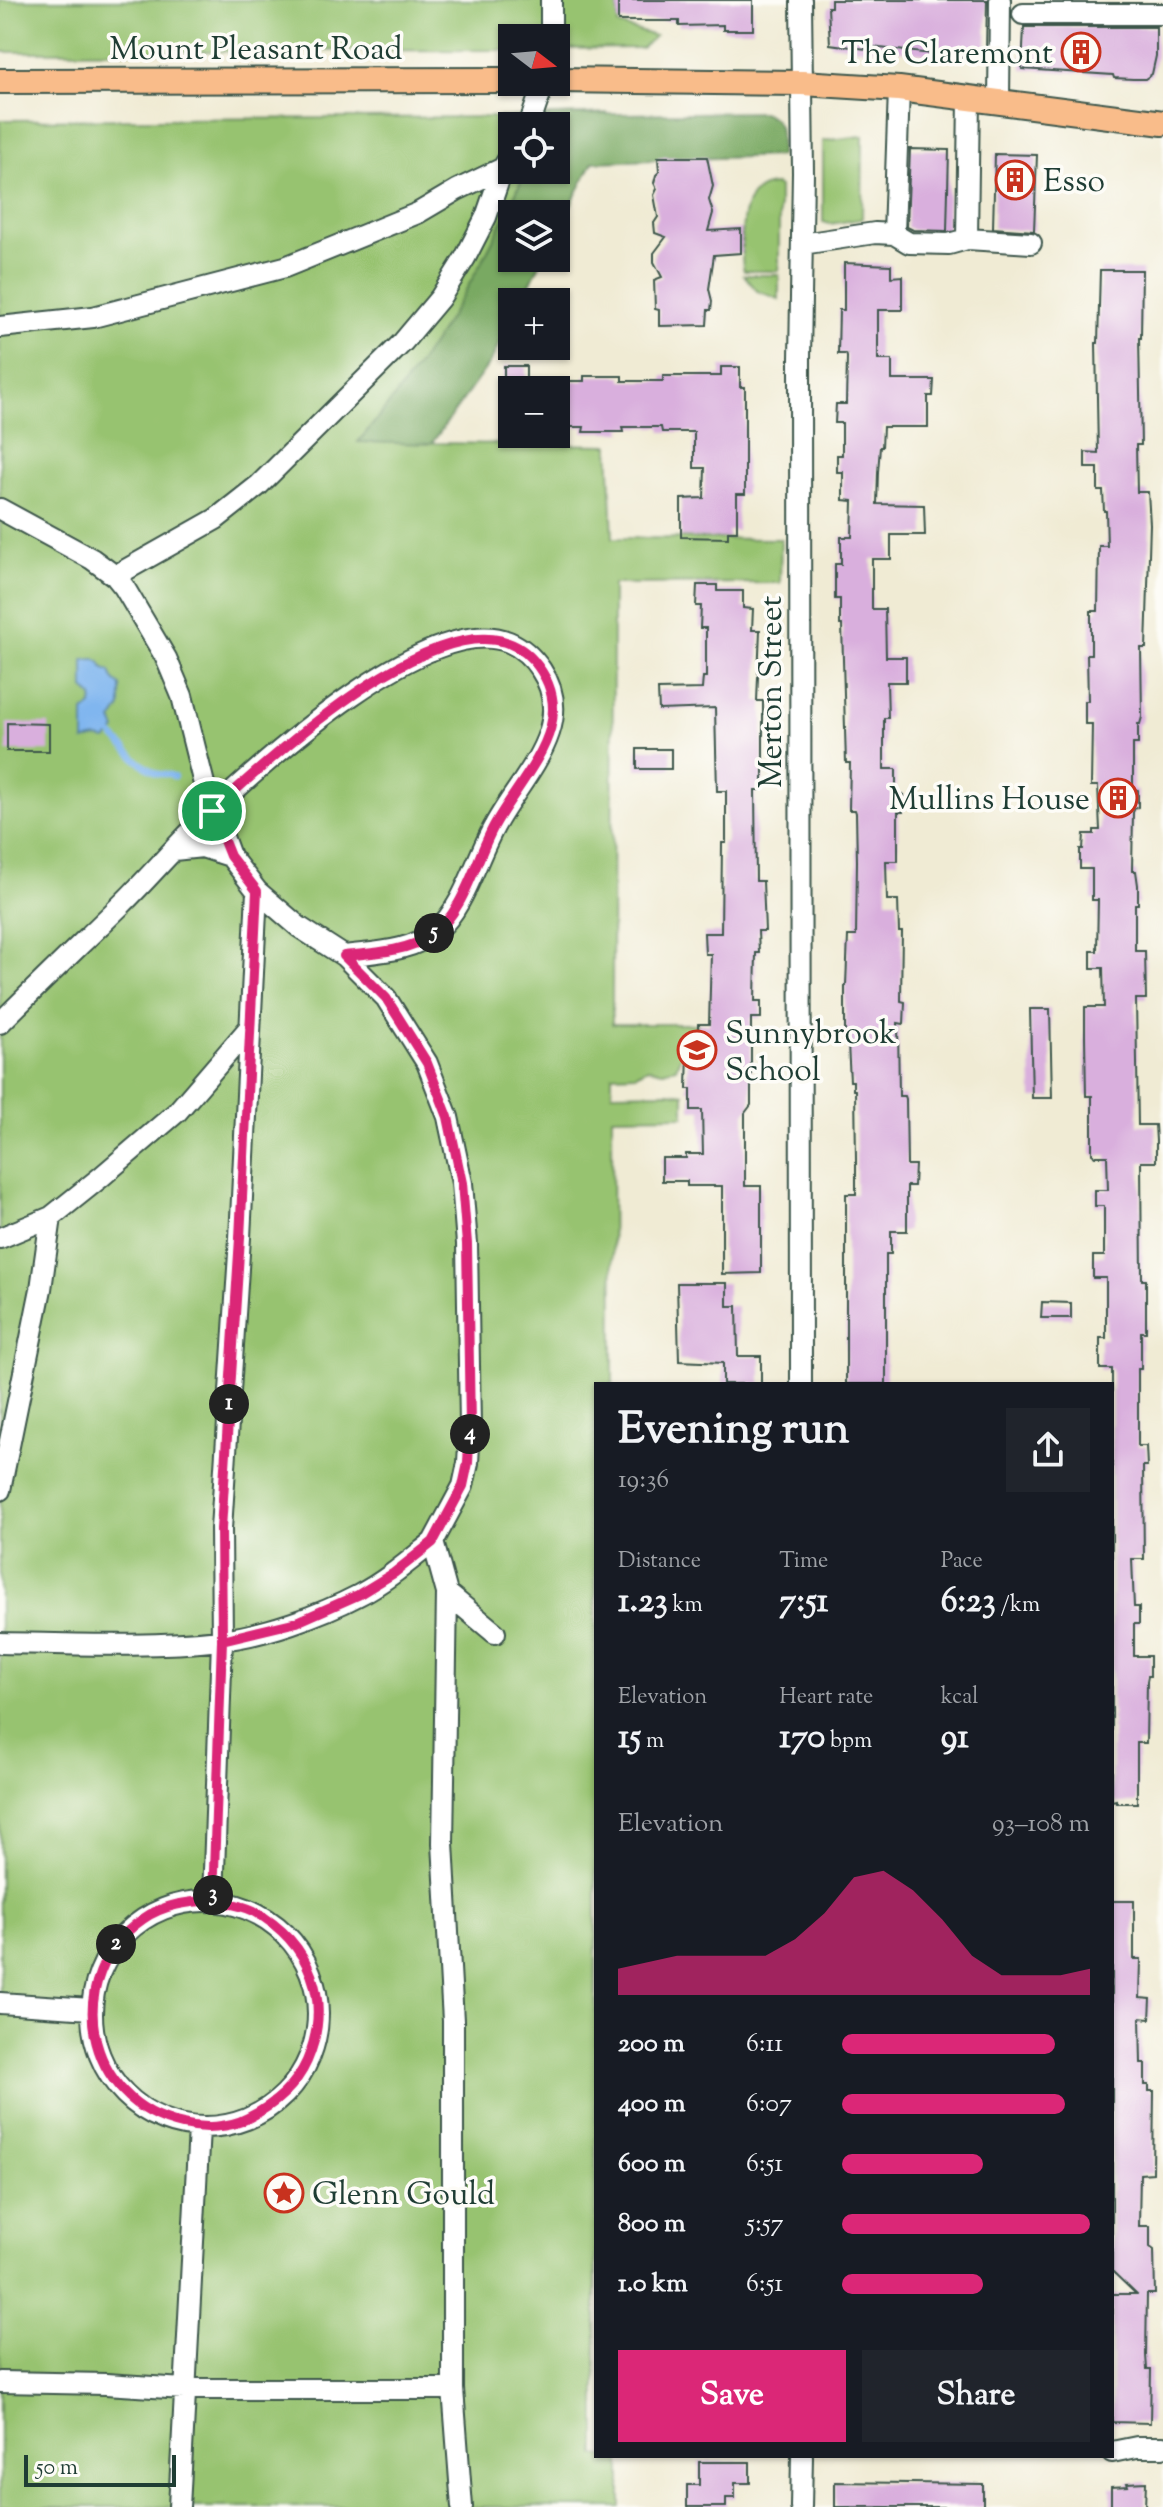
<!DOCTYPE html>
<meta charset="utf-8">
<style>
body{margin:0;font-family:"Sorts Mill Goudy",serif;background:#20242c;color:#f1f3f6;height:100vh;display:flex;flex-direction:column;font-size:30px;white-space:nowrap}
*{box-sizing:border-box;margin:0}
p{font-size:26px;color:#9ea1a6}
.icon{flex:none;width:44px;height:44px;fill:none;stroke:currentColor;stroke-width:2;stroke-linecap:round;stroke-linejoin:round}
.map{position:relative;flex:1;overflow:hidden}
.sheet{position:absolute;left:594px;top:1382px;width:520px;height:1076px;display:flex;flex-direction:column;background:#171b24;border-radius:0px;box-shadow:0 2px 6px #0004}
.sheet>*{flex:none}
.needle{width:52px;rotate:106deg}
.buttons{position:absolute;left:498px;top:24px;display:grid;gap:16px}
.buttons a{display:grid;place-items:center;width:72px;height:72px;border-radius:0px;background:#171b24;box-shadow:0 2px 6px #0004;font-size:40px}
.scale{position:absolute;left:24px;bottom:20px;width:152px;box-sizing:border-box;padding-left:8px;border:4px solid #1f3d34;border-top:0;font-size:22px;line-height:28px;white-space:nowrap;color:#1f3d34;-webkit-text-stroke:6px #fdfcf7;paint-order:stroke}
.pin{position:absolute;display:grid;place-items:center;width:68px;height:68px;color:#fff;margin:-34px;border:4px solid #fff;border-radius:50%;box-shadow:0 2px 8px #0007}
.km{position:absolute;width:40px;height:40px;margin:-20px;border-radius:50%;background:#222;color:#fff;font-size:22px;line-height:40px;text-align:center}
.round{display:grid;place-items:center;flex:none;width:84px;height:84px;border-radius:0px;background:#20242c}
.head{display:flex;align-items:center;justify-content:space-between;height:136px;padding:0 24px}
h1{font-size:44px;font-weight:700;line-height:60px}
.stats{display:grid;grid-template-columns:repeat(3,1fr);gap:12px;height:136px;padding:8px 24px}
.stats div{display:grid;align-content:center}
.stats b{font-size:34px;font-weight:700}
.stats small{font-size:22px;font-weight:400}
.stats p{font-size:22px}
.chart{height:224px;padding:16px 24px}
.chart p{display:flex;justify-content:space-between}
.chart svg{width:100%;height:144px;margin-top:8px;fill:#db2777;opacity:.7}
.cta{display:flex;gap:16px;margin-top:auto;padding:16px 24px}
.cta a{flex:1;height:92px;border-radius:0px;background:#db2777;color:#fff;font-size:32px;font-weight:700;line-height:92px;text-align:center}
.cta a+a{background:#20242c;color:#f1f3f6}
ul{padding:0 24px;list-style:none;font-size:26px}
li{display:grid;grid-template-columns:128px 96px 1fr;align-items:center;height:60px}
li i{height:20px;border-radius:10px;background:#db2777}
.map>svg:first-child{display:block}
.green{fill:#97c370;stroke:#5b8052;stroke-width:2;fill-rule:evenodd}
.forest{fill:#79a962;stroke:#4c734b;stroke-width:2}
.water{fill:#80b6ef;stroke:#507a92;stroke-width:2}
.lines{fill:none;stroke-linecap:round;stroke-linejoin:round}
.stream{stroke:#80b6ef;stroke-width:6}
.building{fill:#d9afdd}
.minor-casing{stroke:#3e574c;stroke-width:24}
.major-casing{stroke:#3e574c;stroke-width:28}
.minor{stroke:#fff;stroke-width:20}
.major{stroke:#f9bc8a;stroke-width:24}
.route-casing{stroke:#fff;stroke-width:16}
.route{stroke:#db2777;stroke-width:10}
.labels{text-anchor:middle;stroke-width:7;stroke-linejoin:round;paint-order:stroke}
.street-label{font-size:32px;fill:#1f3d34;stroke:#fdfcf7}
.poi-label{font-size:32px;fill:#1f3d34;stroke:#fdfcf7;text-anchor:start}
</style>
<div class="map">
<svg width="1163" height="2507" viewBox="0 0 1163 2507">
<rect width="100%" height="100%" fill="#fdfcf7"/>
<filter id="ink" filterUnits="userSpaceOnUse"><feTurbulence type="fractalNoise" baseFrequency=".0125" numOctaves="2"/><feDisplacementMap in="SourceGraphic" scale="16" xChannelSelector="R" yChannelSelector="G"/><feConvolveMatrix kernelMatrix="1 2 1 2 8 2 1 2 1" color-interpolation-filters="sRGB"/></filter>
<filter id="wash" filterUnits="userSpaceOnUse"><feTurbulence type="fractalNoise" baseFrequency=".006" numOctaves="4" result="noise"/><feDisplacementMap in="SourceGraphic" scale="32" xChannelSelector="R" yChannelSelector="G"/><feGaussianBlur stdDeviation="1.8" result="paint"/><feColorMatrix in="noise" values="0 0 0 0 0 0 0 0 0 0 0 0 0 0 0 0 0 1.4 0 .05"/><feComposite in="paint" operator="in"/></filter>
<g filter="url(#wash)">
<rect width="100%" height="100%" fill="#f0ebd4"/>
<!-- green -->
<path class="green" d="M0,0H618V25L655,36L642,48L556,49V38H512V50L0,52Z
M607,113L556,233V214H512V258H543L521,302H512V320L490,362L432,443L609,445L613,538L781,539L780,583L613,584L612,1024H698V1050H688V1054L680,1057L676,1068L663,1071L648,1068L636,1074L612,1075V1093L668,1092L684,1094V1116L612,1117L613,1384H596V2456H621V2507H0V120L508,117ZM512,126H556V170H512Z
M863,136L862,219L830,224L823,222V141Z
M776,185L779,187V271H744C741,261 742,250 742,239C742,215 746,185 776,185Z
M744,275H779V299L757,291Z"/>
<!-- forest -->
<path class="forest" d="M762,112C785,120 780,136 780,156L593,162L556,233V214H512V258H543L521,302H512V320L490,362L431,444L358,442C428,361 484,268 526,170H556V126H544L549,115Z"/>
<!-- water -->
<path class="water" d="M94,659L99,661L104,669L110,671L113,679L121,686V707L112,721L116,730L106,740L97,738L84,741V712L92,706L93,697L84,689V660Z"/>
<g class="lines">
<!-- stream -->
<path class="stream" d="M111,734C126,748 138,764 156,773C163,776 167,772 174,777"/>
</g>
<g id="blocks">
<!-- building -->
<path class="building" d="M618,0H753V30H723V25L679,26V21H618Z
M831,0H987L986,52H965V58L880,48L874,47L873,50L830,44L828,7H831Z
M1024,27H1156V56L1152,74L1145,79H1133L1114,78L1113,75L1022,69Z
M910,149L949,150L947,231L913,230L907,227Z
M995,154L1037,155L1034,231L993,228Z
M658,157H707L713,186L709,200L713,213L708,231L741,229V253L714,255L709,289L712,301L711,310H708L707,325L659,326V310L655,309L654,280L662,277L654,262V253L666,237L655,233L654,223L658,217L654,195L657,189L654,183L656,175L659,172Z
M844,263L891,265V277L902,276V310H878V360H892V380H934L933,396H928V427H883L882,447H880L878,472L877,504L924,505L925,535H891V559H872V609H885L886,657H906V682H887L888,718H884V769H896V794H903V812H898V861H886L887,900H898L899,932H902L901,1001L905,1002L904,1024L898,1023L899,1096H905L906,1099L907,1165H915L914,1186H907V1231H891V1254H886V1384H846V1194H856V1159L855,1090H853V1081H850L848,1044H845V985H846L848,936H856L857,861L856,813L855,810H849L850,763H846L842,625H840V599H835V564H841V537H852L853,501L843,500V472H837V455H842V423H835L836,404H846L847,357L846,354H838L839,310H844Z
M1100,270H1142L1141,338H1139L1141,445H1136L1137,492H1148L1150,524L1146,648H1141L1142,717L1140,724H1138V744H1133V789L1138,790V807L1135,808L1133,812L1132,871H1136L1138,885V904H1135V951H1145L1146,999H1136L1138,1125H1155L1156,1141V1162H1141L1142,1280H1146V1332H1141V1369H1138V1446H1146L1147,1466H1143L1144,1559H1132L1134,1607H1139V1624H1134V1656H1150V1676H1148L1147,1681L1146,1743H1137V1803H1116V1800L1112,1801V1369H1100V1338H1106V1278H1093V1256H1104V1206H1095V1190H1108L1107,1156H1095L1092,1154V1096H1086L1085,1037V1007H1104L1103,968H1091V951H1097L1098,900H1092V869H1080V849H1083L1084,834H1094V830H1100L1098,786H1091L1092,724H1085V701H1088L1087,654H1091V611H1098L1099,546H1107L1106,511H1104L1103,491H1098V468H1085V452L1098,453L1096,343H1098Z
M504,366H526V390H504Z
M721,367H740V387H745V494H737V531H728V538L681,537V499L704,498L705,468H694V432H662L661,427H622L623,432H583L584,427H556V381H584V376H622V381H663V376H721Z
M697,585H717V591H743V608L753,609L752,630H760L757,701H763V790H755L756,881H763L765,931H758L759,953H756L755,1001H761V1018H751V1105L745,1113V1186H761V1273L722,1274V1186H687V1181H662V1158H686V1154H703L702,1110H691V1089H687L688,1050H698V1024H709L711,954H705L704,933H721L722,843H726V791H717L715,708L659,710L658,690L702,689L703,677H706V628H700L701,606H696Z
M7,723L49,724V751H7Z
M637,749H671V769H637Z
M1030,1009H1050L1052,1098H1032Z
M677,1283H727V1306H737L738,1356H761V1384H723V1363L679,1361Z
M1042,1302L1071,1303V1318H1041Z
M1112,1901H1134V1959H1141L1140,1998L1151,1999L1150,2019L1140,2018L1141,2063H1145V2085H1149V2091H1154L1153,2173L1140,2174L1139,2226H1150V2247L1154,2250L1155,2294H1147L1146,2355L1147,2369H1151L1150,2423L1112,2422V2294H1136L1112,2271Z
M699,2462H750V2483H735V2498H726V2507H687V2485H699Z
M835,2482L983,2484V2507H835Z
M1146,2482L1145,2507H1111V2487L1128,2486L1127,2483Z"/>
</g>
</g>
<g filter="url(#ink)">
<use href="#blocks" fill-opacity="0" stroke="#3e574c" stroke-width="2"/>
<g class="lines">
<!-- minor casing -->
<g class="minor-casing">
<path id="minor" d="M551,0V38
M801,0L803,173L800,359L801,1384
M1023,14H1163
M999,101L1000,0
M529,126L544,82
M894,234L899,89
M967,239L1031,243
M802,244L875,233L894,234L909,243L949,244L967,239L969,97
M0,327L93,317L285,267L418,213L457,190L503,168
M0,509L92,559L115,576L124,587L166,658L182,696L205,788L230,856L257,891L240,1238L221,1529L222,1640L213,1900
M115,576L216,519L259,485L403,342L440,298L465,258L486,217L503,168L512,153
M174,850L202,847L230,856
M257,891L299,927L344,956L386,998L427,1063L448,1117L462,1183L467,1244L470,1426L468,1463L463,1486L433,1542L447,1593L443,1843L453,2021V2389L462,2507
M0,1023C40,983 81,944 121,905C153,874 181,839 214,809C268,759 431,610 509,642C523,648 533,658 541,670C579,726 519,779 494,827C476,859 464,908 436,931C411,952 376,952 344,956
M0,1238L51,1217L101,1177L177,1112L250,1027
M0,1490L41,1289L51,1217
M447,1593L495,1633
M0,1643C73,1644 147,1648 220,1640C262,1636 321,1615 359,1595C386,1581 409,1561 433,1542
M92 2014a113 113 0 1 1 226 0a113 113 0 1 1-226 0Z
M0,2003L91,2009
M0,2382L106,2384L184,2389H453
M1112,2452L1137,2447H1163
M179,2507L199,2128
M801,2507L802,2456"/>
</g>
<!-- major casing -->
<g class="major-casing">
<path id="major" d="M556,80L802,83L899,89L1163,123
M0,81L512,80"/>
</g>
<!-- minor -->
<use href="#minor" class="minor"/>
<!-- major -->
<use href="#major" class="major"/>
</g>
</g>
<g class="lines" filter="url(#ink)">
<!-- route casing -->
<g class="route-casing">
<path id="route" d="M212,811L230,856L257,891L240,1238L221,1529L222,1640L213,1900C189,1902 164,1904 143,1919C60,1976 84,2103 183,2124C203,2129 229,2128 248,2118C274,2105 295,2088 307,2061C333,2000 310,1943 254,1911C242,1905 226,1903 213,1900L222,1640L297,1622L358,1595L394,1573L433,1542L463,1486L468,1463L470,1426L467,1244L462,1183L448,1117L427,1063L386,998L344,956C374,953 406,952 432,935C463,914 476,859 494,826C523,773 585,720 533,660C460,577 267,763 212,811"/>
</g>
<!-- route -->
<use href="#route" class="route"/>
</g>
<!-- icons -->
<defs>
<g id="building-ring" transform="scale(2)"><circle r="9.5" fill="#fdfcf7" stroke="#c8321e" stroke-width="1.5"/><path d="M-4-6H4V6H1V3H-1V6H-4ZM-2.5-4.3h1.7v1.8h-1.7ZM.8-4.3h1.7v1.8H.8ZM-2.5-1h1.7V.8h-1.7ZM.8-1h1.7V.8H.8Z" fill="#c8321e"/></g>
<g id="school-ring" transform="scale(2)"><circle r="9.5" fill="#fdfcf7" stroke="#c8321e" stroke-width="1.5"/><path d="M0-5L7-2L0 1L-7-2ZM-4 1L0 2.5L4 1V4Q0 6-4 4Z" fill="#c8321e"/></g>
<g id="sight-ring" transform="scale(2)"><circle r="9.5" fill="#fdfcf7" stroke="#c8321e" stroke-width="1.5"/><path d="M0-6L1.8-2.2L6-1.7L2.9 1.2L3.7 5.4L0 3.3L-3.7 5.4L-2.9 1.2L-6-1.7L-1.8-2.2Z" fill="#c8321e"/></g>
</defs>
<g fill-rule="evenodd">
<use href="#building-ring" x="1081" y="52"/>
<use href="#building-ring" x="1015" y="180"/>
<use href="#building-ring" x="1118" y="798"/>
<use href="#school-ring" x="697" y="1050"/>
<use href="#sight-ring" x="284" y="2193"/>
</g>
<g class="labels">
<!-- street labels -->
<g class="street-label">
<text x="256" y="59">Mount Pleasant Road</text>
<text transform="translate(770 692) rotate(-90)" y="11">Merton Street</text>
</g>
<!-- poi labels -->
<g class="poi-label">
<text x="1053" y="63" text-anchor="end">The Claremont</text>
<text x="1043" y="191">Esso</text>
<text x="1090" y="809" text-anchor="end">Mullins House</text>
<text x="725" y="1043">Sunnybrook<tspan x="725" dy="37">School</tspan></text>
<text x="312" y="2204">Glenn Gould</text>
</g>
</g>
</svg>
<div class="buttons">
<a><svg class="needle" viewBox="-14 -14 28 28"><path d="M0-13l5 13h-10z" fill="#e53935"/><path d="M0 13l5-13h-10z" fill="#9ea1a6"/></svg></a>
<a><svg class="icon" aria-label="locate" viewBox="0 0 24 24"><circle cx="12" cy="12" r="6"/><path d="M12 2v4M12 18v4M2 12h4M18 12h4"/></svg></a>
<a><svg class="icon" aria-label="layers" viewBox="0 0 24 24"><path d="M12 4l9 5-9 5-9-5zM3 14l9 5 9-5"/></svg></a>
<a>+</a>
<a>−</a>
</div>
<div class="scale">50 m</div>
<div class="pin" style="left:212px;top:811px;background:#1e9e55"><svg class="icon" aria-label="arrive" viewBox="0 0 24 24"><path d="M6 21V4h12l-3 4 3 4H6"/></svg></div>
<b class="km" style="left:229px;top:1404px">1</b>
<b class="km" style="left:116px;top:1944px">2</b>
<b class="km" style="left:213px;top:1895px">3</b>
<b class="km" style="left:470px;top:1434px">4</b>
<b class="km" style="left:434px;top:933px">5</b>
<section class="sheet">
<div class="head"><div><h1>Evening run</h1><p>19:36</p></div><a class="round"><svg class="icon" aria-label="share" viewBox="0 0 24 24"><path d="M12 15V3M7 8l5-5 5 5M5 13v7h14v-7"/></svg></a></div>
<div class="stats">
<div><p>Distance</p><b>1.23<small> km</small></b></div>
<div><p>Time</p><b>7:51</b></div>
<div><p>Pace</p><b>6:23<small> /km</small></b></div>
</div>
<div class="stats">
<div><p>Elevation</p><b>15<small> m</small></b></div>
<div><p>Heart rate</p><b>170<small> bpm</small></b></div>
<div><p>kcal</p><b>91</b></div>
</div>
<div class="chart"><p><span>Elevation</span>93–108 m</p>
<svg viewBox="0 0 160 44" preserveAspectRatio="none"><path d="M0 44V36L10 34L20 32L30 32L40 32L50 32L60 27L70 19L80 8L90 6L100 12L110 21L120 32L130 38L140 38L150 38L160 36V44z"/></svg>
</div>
<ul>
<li><b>200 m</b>6:11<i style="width:86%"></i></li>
<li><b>400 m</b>6:07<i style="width:90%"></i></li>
<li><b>600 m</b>6:51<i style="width:57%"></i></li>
<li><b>800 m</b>5:57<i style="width:100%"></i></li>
<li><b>1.0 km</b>6:51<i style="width:57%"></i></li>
</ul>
<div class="cta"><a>Save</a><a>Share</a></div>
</section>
</div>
